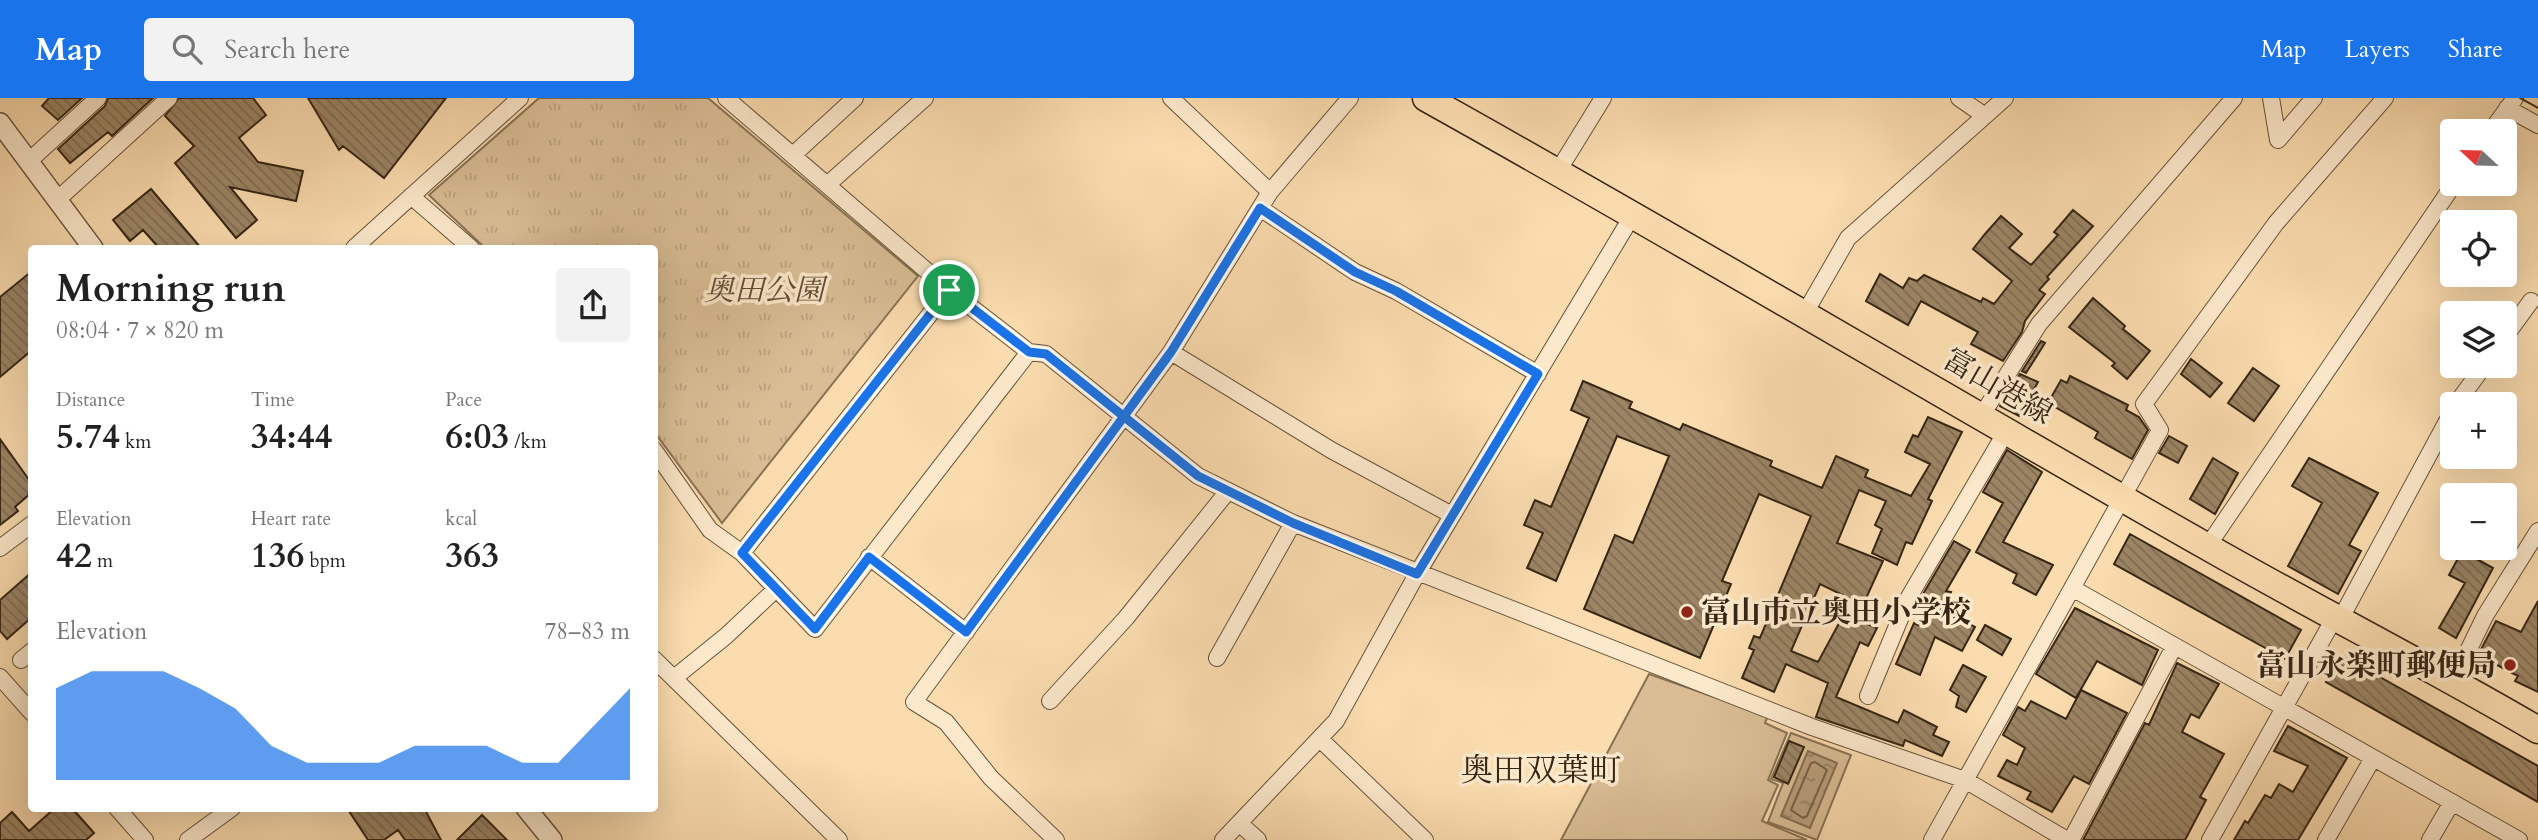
<!DOCTYPE html>
<meta charset="utf-8">
<style>
body{margin:0;font-family:Cardo,"Noto Serif JP",serif;background:#f2f2f2;color:#222;height:100vh;display:flex;flex-direction:column;font-size:26px;white-space:nowrap}
*{box-sizing:border-box;margin:0}
p{font-size:23px;color:#767676}
.icon{flex:none;width:38px;height:38px;fill:none;stroke:currentColor;stroke-width:2;stroke-linecap:round;stroke-linejoin:round}
.map{position:relative;flex:1;overflow:hidden}
.details{position:absolute;left:28px;top:147px;width:630px;height:567px;display:flex;flex-direction:column;background:#fff;border-radius:7px;box-shadow:0 7px 28px #0002}
.details>*{flex:none}
.needle{width:46px;rotate:292deg}
.fabs{position:absolute;left:2440px;top:21px;display:grid;gap:14px}
.fabs a{display:grid;place-items:center;width:77px;height:77px;border-radius:7px;background:#fff;box-shadow:0 7px 28px #0002;font-size:35px}
.pin{position:absolute;display:grid;place-items:center;width:60px;height:60px;color:#fff;margin:-30px;border:4px solid #fff;border-radius:50%;box-shadow:0 2px 7px #0007}
.round{display:grid;place-items:center;flex:none;width:74px;height:74px;border-radius:7px;background:#f2f2f2}
.summary{display:flex;align-items:center;justify-content:space-between;height:119px;padding:0 28px}
h1{font-size:38px;font-weight:600;line-height:52px}
.metrics{display:grid;grid-template-columns:repeat(3,1fr);gap:10px;height:119px;padding:7px 28px}
.metrics div{display:grid;align-content:center}
.metrics b{font-size:35px;font-weight:600}
.metrics small{font-size:19px;font-weight:400}
.metrics p{font-size:19px}
.chart{height:196px;padding:14px 28px}
.chart p{display:flex;justify-content:space-between}
.chart svg{width:100%;height:126px;margin-top:7px;fill:#1a73e8;opacity:.7}
header{display:flex;align-items:center;gap:42px;box-sizing:border-box;height:98px;padding:0 35px;background:#1a73e8;color:#fff}
header strong{font-size:33px}
nav{display:flex;gap:38px;margin-inline-start:auto;font-size:24px}
.search{width:490px;height:63px;background:#f2f2f2;display:flex;align-items:center;gap:18px;box-sizing:border-box;padding:0 24px;border-radius:7px;color:#767676;font-size:26px}
.map>svg:first-child{display:block}
.park{fill:url(#park-tufts);stroke:#887254;stroke-width:2}
.pitch{fill:#dabd95;stroke:#887254;stroke-width:2}
.water{fill:url(#water-ripples);stroke:#846e51;stroke-width:2}
.lines{fill:none;stroke-linecap:round;stroke-linejoin:round}
.shore{stroke:#776247;stroke-width:2}
.building{fill:url(#building-back-hatch);stroke:#362614;stroke-width:2}
.minor-casing{stroke:#67543b;stroke-width:18}
.tertiary-casing{stroke:#67543b;stroke-width:22}
.primary-casing{stroke:#362614;stroke-width:29}
.minor{stroke:#fce8cb;stroke-width:16}
.tertiary{stroke:#fce8cb;stroke-width:19}
.primary{stroke:#fbdcaf;stroke-width:26}
.tram{stroke:#362614;stroke-width:2}
.route-casing{stroke:#fff;stroke-width:14}
.route{stroke:#1a73e8;stroke-width:9}
.poi-dot{fill:#8f2418;stroke:#fce8cb;stroke-width:2.5}
.labels{text-anchor:middle;stroke-width:7;stroke-linejoin:round;paint-order:stroke}
.park-label{font-size:30px;font-style:italic;fill:#5f4c34;stroke:#fce8cb}
.street-label{font-size:30px;fill:#362614;stroke:#fce8cb}
.poi-label{font-size:30px;font-weight:bold;fill:#362614;stroke:#fce8cb;text-anchor:start}
.neighbourhood-label{font-size:32px;fill:#362614;stroke:#fce8cb}
</style>
<header>
<strong>Map</strong>
<div class="search"><svg class="icon" aria-label="search" viewBox="0 0 24 24"><circle cx="10" cy="10" r="6"/><path d="M15 15l6 6"/></svg>Search here</div>
<nav><a>Map</a><a>Layers</a><a>Share</a></nav>
</header>
<div class="map">
<svg width="2538" height="742" viewBox="0 0 2538 742">
<defs>
<pattern id="park-tufts" width="24" height="20" patternUnits="userSpaceOnUse" patternTransform="scale(1.75)"><rect width="24" height="20" fill="#dabd95"/><path d="M3 7l-1-3M5 7V3M7 7l1-3M15 17l-1-3M17 17v-4M19 17l1-3" fill="none" stroke="#bca280"/></pattern>
<pattern id="water-ripples" width="26" height="14" patternUnits="userSpaceOnUse" patternTransform="scale(1.75)"><rect width="26" height="14" fill="#b89e7a"/><path d="M2 4q2-2 4 0t4 0M15 11q2-2 4 0t4 0" fill="none" stroke="#968163"/></pattern>
<pattern id="building-back-hatch" width="6" height="6" patternUnits="userSpaceOnUse" patternTransform="scale(1.75)"><rect width="6" height="6" fill="#9c8565"/><path d="M-1 5l2 2M0 0l6 6M5-1l2 2" fill="none" stroke="#806d52"/></pattern>
</defs>
<rect width="100%" height="100%" fill="#fbdcaf"/>
<filter id="stains"><feTurbulence type="fractalNoise" baseFrequency=".00286" numOctaves="4"/><feColorMatrix values="0 0 0 0 .2 0 0 0 0 .09 0 0 0 0 .02 0 0 0 .5 -.17"/></filter>
<radialGradient id="worn" r=".72"><stop offset=".6" stop-color="#630" stop-opacity="0"/><stop offset="1" stop-color="#630" stop-opacity=".3"/></radialGradient>
<!-- park -->
<path class="park" d="M539,0H708L918,178L722,425L655,335L654,150H485L429,97Z"/>
<!-- pitch -->
<path class="pitch" d="M1649,576L1768,618L1765,625L1787,635L1768,682L1778,687L1762,723L1807,742H1561Z
M1791,635L1851,657L1817,742L1768,724L1783,685L1771,681Z"/>
<!-- water -->
<path class="water" d="M1808,653L1837,665L1810,730L1781,718Z"/>
<g class="lines">
<!-- shore -->
<path class="shore" d="M1815,664L1827,672L1807,718L1803,720L1791,712L1811,665Z"/>
</g>
<!-- building -->
<path class="building" d="M49,0H82L58,22L42,8Z
M108,0H153L112,38L108,34L70,65L58,51L105,8Z
M179,0H253L266,17L239,40L258,64L303,73L296,103L230,89L257,122L236,140L175,65L194,48L165,18Z
M308,0H446L384,80L343,48L339,52Z
M151,91L201,150H159L143,132L130,143L113,122Z
M2073,112L2093,128L2047,179L2049,181L2039,192L2045,196L2025,223L2022,234L2003,263L1971,246L1978,234L1921,203L1908,227L1866,203L1880,176L1903,190L1909,180L1917,183L1924,177L1981,204L1983,200L1994,206L2012,183L1973,151L1985,136L2001,118L2022,136L2009,150L2031,167L2058,137L2054,134Z
M32,173V252L0,279V199Z
M2093,200L2125,228L2123,231L2150,253L2127,281L2112,268L2115,265L2069,229Z
M2041,243L2045,245L2026,275L2022,273Z
M2191,261L2222,285L2210,299L2181,276Z
M2253,270L2279,288L2254,323L2228,305Z
M2020,276L2038,284L2019,318L2000,308Z
M2070,278L2128,307L2126,312L2139,319L2148,332L2132,361L2095,340L2098,334L2048,305L2061,282L2067,285Z
M1583,283L1632,304L1629,310L1680,332L1683,326L1772,363L1770,368L1822,390L1836,358L1868,372L1865,379L1911,398L1930,366L1905,354L1913,337L1918,339L1928,319L1962,334L1928,401L1932,403L1912,446L1906,444L1897,467L1872,455L1882,431L1875,427L1886,403L1859,392L1837,445L1883,463L1863,507L1820,486L1791,553L1818,564L1844,516L1877,530L1868,548L1860,544L1836,599L1898,625L1904,612L1937,629L1933,637L1949,644L1942,658L1905,642L1903,648L1816,619L1828,585L1786,566L1774,594L1742,580L1754,552L1749,550L1754,538L1760,540L1811,418L1759,396L1722,483L1731,486L1700,560L1584,511L1615,437L1633,445L1669,358L1617,338L1556,483L1527,470L1543,435L1524,427L1535,402L1551,409L1589,320L1571,312Z
M2169,338L2187,348L2178,365L2159,355Z
M0,341L32,386V394L15,409L18,413L0,427Z
M2007,352L2042,374L2003,444L2053,467L2036,497L2013,485L2017,476L1976,454L2003,405L1983,394Z
M2213,360L2238,375L2215,416L2190,401Z
M2309,360L2378,395L2349,447L2361,453L2338,496L2288,468L2322,405L2292,388Z
M2130,436L2301,532L2285,561L2114,466Z
M1954,443L1970,452L1946,493L1951,494L1943,513L1975,529L1962,553L1935,539L1920,577L1896,566L1914,525L1918,527L1929,499L1923,496Z
M2462,453L2493,470L2456,540L2439,530L2465,485L2449,477Z
M32,474V519L7,541L0,533V502Z
M2538,503V594L2515,583L2518,578L2478,557L2496,523L2521,534Z
M2075,510L2158,552L2142,587L2097,563L2076,600L2036,576Z
M1985,527L2011,541L2002,557L1977,542Z
M2341,557L2538,668V704L2326,584Z
M2177,565L2219,586L2199,620L2191,616L2182,634L2224,656L2200,699L2206,702L2185,742H2083L2145,625L2149,627Z
M1963,567L1986,579L1966,614L1956,609L1959,598L1950,592Z
M2081,592L2127,615L2089,686L2074,678L2052,714L2027,701L2031,694L1998,678L2007,662L2017,667L2025,650L2003,637L2018,609L2025,613L2031,603L2066,621Z
M2288,628L2347,660L2298,742H2234L2245,723L2248,725L2265,697L2271,700L2279,686L2293,694L2308,668L2274,653Z
M1789,643L1804,649L1788,686L1774,679Z
M55,710H72L94,735L86,742H0V725L12,714L29,733Z
M347,710H424L441,742H405L398,732L384,742H368Z
M482,717L507,742H457Z"/>
<g class="lines">
<!-- minor casing -->
<g class="minor-casing">
<path id="minor" d="M726,0L949,192L1029,254L1046,256L1198,378L1293,425L1812,629L1965,682L2067,742
M1171,0L1270,94
M1959,0L1985,18
M2271,0L2278,42L2314,0
M2507,10L2538,27
M2491,33L2515,0
M793,57L855,0
M29,63L98,0
M1558,73L1603,0
M827,87L925,0
M411,98L471,150
M57,102L169,0
M1260,110L1355,174L1396,193L1538,276
M354,150L520,0
M1805,215L1848,140L2005,0
M2504,240L2531,203
M1171,254L1331,352L1452,417
M2456,306L2484,268
M1982,317L2039,226L2234,0
M654,352L710,432L742,455L815,531L1029,254
M2207,449L2454,86
M0,450L32,426
M742,455L949,192
M869,459L966,534
M2072,490L2519,742
M2341,520L2452,314
M1217,560L1293,425
M654,561L839,742
M21,562L32,553
M0,579L32,615
M674,580L726,538L776,491
M2454,582L2485,518L2538,433
M1868,598L1909,499L2007,332
M1050,603L1126,520L1228,393
M1321,642L1425,742
M117,710L145,742
M1239,725L1258,742
M188,742L232,710
M1056,742L991,680L946,624L914,604L1171,254L1270,94L1350,0
M1223,742L1336,623L1417,476L1634,115
M1932,742L2160,332L2144,306L2276,125L2385,0
M2071,742L2174,549
M2210,742L2336,517
M2326,742L2373,660
M2430,742L2452,704"/>
</g>
<!-- tertiary casing -->
<g class="tertiary-casing">
<path id="tertiary" d="M0,25L93,150
M526,710L552,742"/>
</g>
<!-- primary casing -->
<g class="primary-casing">
<path id="primary" d="M1426,0C1688,146 1945,300 2206,448C2316,511 2429,568 2538,632"/>
</g>
<!-- minor -->
<use href="#minor" class="minor"/>
<!-- tertiary -->
<use href="#tertiary" class="tertiary"/>
<!-- primary -->
<use href="#primary" class="primary"/>
<!-- tram -->
<path class="tram" d="M2520,0L2538,10"/>
</g>
<g class="lines">
<!-- route casing -->
<g class="route-casing">
<path id="route" d="M949,192L1029,254L1046,256L1198,378L1293,425L1417,476L1538,276L1396,193L1355,174L1260,110L1171,254L966,534L869,459L815,531L742,455L949,192"/>
</g>
<!-- route -->
<use href="#route" class="route"/>
</g>
<!-- markers -->
<g class="poi-dot">
<circle cx="1687" cy="514" r="7"/>
<circle cx="2510" cy="567" r="7"/>
</g>
<g class="labels">
<!-- park labels -->
<g class="park-label">
<text x="764" y="202">奥田公園</text>
</g>
<!-- street labels -->
<g class="street-label">
<text transform="translate(1998 288) rotate(30)" y="10">富山港線</text>
</g>
<!-- poi labels -->
<g class="poi-label">
<text x="1701" y="524">富山市立奥田小学校</text>
<text x="2496" y="577" text-anchor="end">富山永楽町郵便局</text>
</g>
<!-- neighbourhood labels -->
<g class="neighbourhood-label">
<text x="1541" y="683">奥田双葉町</text>
</g>
</g>
<rect width="100%" height="100%" filter="url(#stains)"/>
<rect width="100%" height="100%" fill="url(#worn)"/>
</svg>
<div class="fabs">
<a><svg class="needle" viewBox="-14 -14 28 28"><path d="M0-13l5 13h-10z" fill="#e53935"/><path d="M0 13l5-13h-10z" fill="#767676"/></svg></a>
<a><svg class="icon" aria-label="locate" viewBox="0 0 24 24"><circle cx="12" cy="12" r="6"/><path d="M12 2v4M12 18v4M2 12h4M18 12h4"/></svg></a>
<a><svg class="icon" aria-label="layers" viewBox="0 0 24 24"><path d="M12 4l9 5-9 5-9-5zM3 14l9 5 9-5"/></svg></a>
<a>+</a>
<a>−</a>
</div>
<div class="pin" style="left:949px;top:192px;background:#1e9e55"><svg class="icon" aria-label="arrive" viewBox="0 0 24 24"><path d="M6 21V4h12l-3 4 3 4H6"/></svg></div>
<section class="details">
<div class="summary"><div><h1>Morning run</h1><p>08:04 · 7 × 820 m</p></div><a class="round"><svg class="icon" aria-label="share" viewBox="0 0 24 24"><path d="M12 15V3M7 8l5-5 5 5M5 13v7h14v-7"/></svg></a></div>
<div class="metrics">
<div><p>Distance</p><b>5.74<small> km</small></b></div>
<div><p>Time</p><b>34:44</b></div>
<div><p>Pace</p><b>6:03<small> /km</small></b></div>
</div>
<div class="metrics">
<div><p>Elevation</p><b>42<small> m</small></b></div>
<div><p>Heart rate</p><b>136<small> bpm</small></b></div>
<div><p>kcal</p><b>363</b></div>
</div>
<div class="chart"><p><span>Elevation</span>78–83 m</p>
<svg viewBox="0 0 160 44" preserveAspectRatio="none"><path d="M0 44V12L10 6L20 6L30 6L40 12L50 19L60 32L70 38L80 38L90 38L100 32L110 32L120 32L130 38L140 38L150 25L160 12V44z"/></svg>
</div>
</section>
</div>
